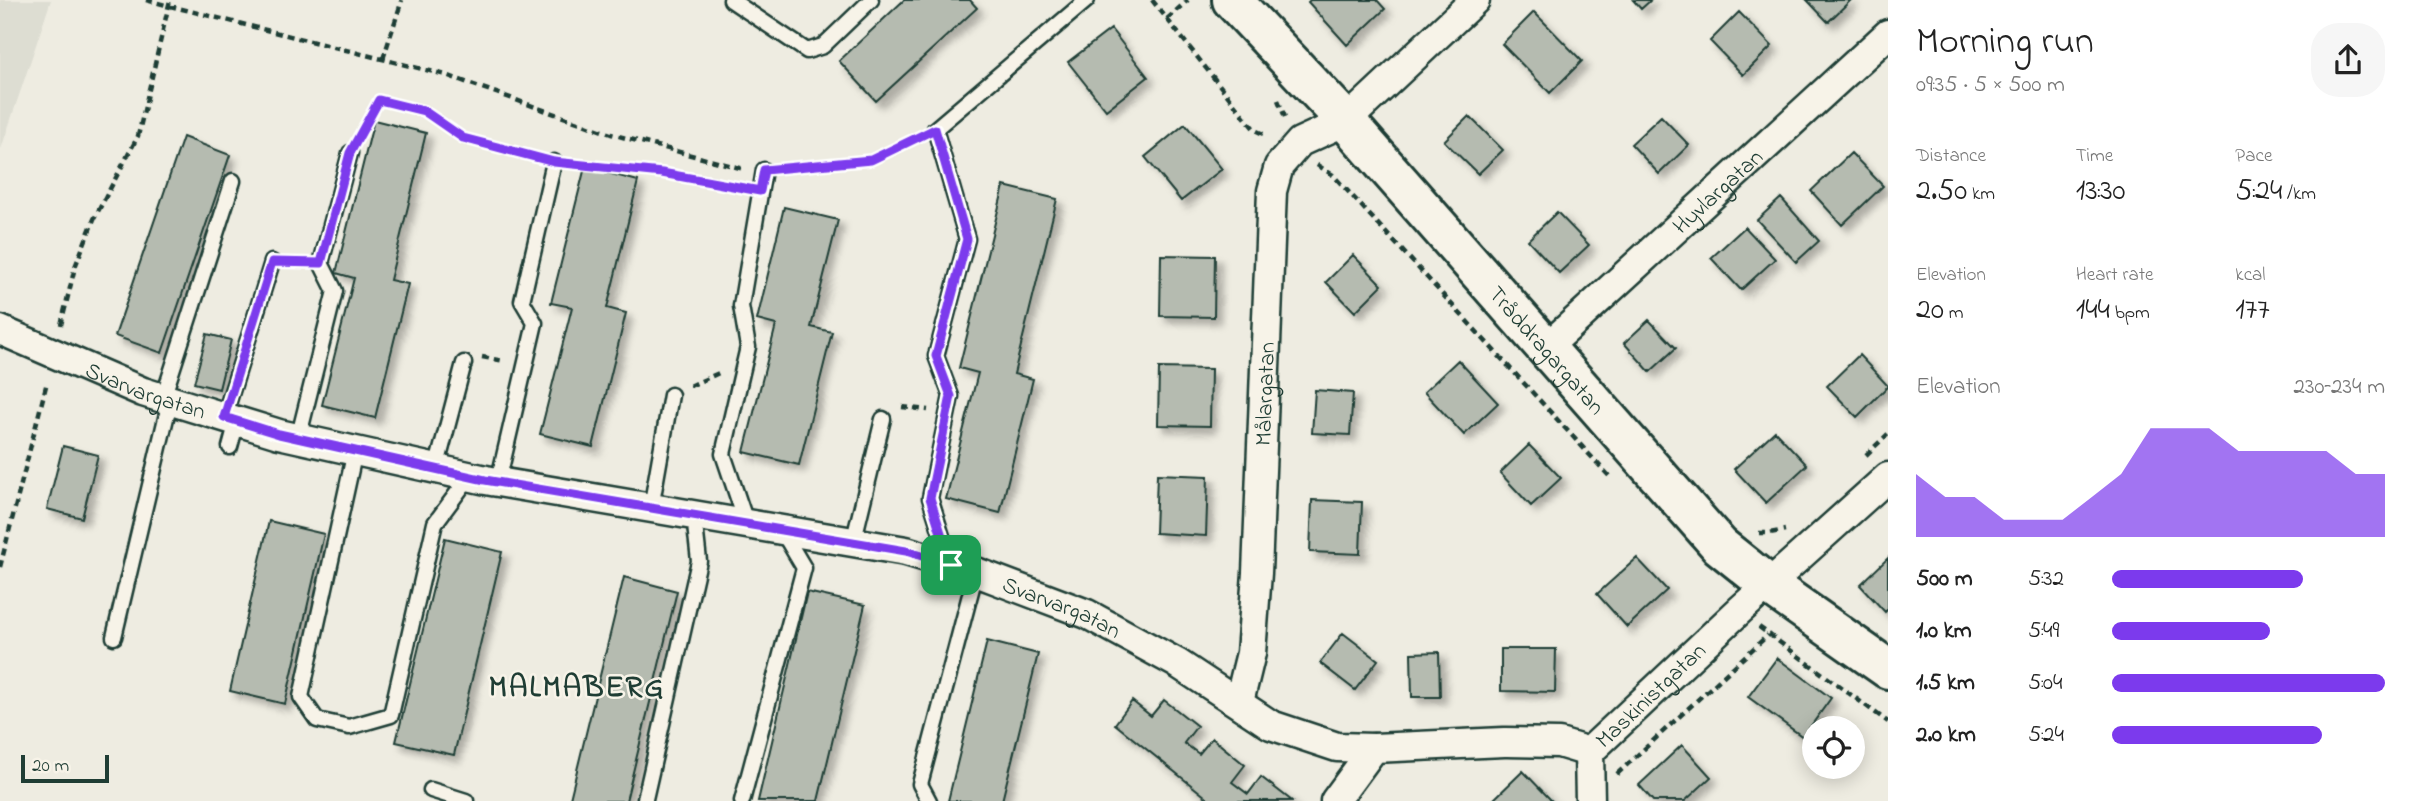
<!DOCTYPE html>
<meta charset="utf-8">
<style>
body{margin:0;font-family:"Indie Flower",sans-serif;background:#f6f6f6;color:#222;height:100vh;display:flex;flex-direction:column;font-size:26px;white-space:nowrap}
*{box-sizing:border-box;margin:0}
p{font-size:23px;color:#767676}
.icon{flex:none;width:38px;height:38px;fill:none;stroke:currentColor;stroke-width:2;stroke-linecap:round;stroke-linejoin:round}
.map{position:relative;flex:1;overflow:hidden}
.panel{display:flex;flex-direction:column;background:#fff;width:525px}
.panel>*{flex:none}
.tools{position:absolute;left:1802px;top:716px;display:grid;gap:14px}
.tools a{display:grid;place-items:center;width:63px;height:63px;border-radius:50%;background:#fff;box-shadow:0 4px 18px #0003;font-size:35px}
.scale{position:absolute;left:21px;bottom:18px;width:88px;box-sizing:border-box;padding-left:7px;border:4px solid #1f3d34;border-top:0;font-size:19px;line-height:24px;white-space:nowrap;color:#1f3d34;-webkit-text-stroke:5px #f7f3e8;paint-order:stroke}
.pin{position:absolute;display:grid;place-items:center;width:60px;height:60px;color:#fff;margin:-30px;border-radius:14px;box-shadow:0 4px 10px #0006}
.round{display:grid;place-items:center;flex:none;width:74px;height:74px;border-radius:28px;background:#f6f6f6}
.summary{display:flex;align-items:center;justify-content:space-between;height:119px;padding:0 28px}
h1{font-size:38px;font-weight:600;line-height:52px}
.figures{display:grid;grid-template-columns:repeat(3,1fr);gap:10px;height:119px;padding:7px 28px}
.figures div{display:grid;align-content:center}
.figures b{font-size:30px;font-weight:600}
.figures small{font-size:19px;font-weight:400}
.figures p{font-size:19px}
.chart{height:196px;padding:14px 28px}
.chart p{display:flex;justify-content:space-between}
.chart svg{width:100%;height:126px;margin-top:7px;fill:#7c3aed;opacity:.7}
ul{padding:0 28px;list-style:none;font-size:23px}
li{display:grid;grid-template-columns:112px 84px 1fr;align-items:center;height:52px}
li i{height:18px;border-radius:9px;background:#7c3aed}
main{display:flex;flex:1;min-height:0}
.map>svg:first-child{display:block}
.built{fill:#ddddd2}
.building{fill:#b5bbb0;stroke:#1f3d34;stroke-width:2;filter:url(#shadow)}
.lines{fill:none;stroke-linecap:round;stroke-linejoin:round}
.lane-casing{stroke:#1f3d34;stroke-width:19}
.street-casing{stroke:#1f3d34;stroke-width:33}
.secondary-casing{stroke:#1f3d34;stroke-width:44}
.path{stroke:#1f3d34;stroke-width:4.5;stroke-dasharray:7 5;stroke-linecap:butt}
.lane{stroke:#f7f3e8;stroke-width:14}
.street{stroke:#f7f3e8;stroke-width:28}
.secondary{stroke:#f7f3e8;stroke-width:38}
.route-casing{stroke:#fff;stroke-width:14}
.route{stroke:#7c3aed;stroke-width:9}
.labels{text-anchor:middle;stroke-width:5;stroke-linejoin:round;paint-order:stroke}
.street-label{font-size:23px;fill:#1f3d34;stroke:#f7f3e8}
.district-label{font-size:30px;font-weight:bold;letter-spacing:2px;fill:#1f3d34;stroke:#f7f3e8}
</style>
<main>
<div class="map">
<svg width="1888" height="801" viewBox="0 0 1888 801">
<defs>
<filter id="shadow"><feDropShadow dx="6" dy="6" stdDeviation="3.5" flood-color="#0004"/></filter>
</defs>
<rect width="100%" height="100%" fill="#eeece1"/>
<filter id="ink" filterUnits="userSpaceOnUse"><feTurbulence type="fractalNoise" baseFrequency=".0143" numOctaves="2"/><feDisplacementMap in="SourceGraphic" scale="14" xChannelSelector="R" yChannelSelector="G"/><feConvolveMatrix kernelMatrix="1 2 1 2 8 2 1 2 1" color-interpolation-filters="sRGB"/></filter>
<g filter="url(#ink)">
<!-- built -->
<path class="built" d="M0,0H51L0,152Z"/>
<!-- building -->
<path class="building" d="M904,0H970L977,8L876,101L839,61Z
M1310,0H1377L1385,9L1347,45L1308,2Z
M1633,0H1651L1641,9Z
M1807,0H1851L1828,22Z
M1534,12L1582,61L1550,93L1502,44Z
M1739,12L1772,46L1743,75L1710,41Z
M1111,29L1148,77L1106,110L1068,62Z
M1469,116L1503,150L1478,174L1444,141Z
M1661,116L1689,145L1659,174L1631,144Z
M374,120L426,133L390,280L408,284L375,418L322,405L354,278L336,273Z
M1185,124L1222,169L1181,201L1145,157Z
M183,137L230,155L162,353L115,336Z
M1851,153L1883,186L1842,225L1811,191Z
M585,167L638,181L607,308L626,313L593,447L540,434L572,307L551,303Z
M1004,186L1057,199L1014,374L1033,379L1000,513L946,499L978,373L959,368Z
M1781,198L1819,241L1796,262L1757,220Z
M784,207L838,220L811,327L832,332L799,465L744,452L776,325L757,320Z
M1557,212L1589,245L1559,273L1528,240Z
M1745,227L1775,259L1741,290L1711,258Z
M1161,255L1215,256L1214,317L1160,316Z
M1353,255L1382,285L1355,312L1326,282Z
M1649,320L1676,348L1650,372L1624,343Z
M207,334L231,340L219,389L194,383Z
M1859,355L1888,386L1857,417L1827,386Z
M1458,360L1498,403L1464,435L1424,392Z
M1159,368L1211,369L1210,426L1158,425Z
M1315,390L1353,393L1350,435L1312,433Z
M1775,431L1807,465L1766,503L1734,469Z
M1529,445L1561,478L1531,506L1500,473Z
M63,446L98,455L82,518L47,509Z
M1157,474L1208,476L1206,536L1155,533Z
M1312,500L1362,502L1360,554L1310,552Z
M269,521L324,534L285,704L230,691Z
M445,538L502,552L454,755L396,742Z
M1637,558L1667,590L1627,627L1597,594Z
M1888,558V609L1885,612L1860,585Z
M624,577L677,591L626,801H578L570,799Z
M807,592L865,605L818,801H758Z
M1343,633L1378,660L1355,690L1320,663Z
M987,641L1038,654L1002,801H948Z
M1501,649H1556L1555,692L1501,691Z
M1439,652L1440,697H1412L1411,653Z
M1777,658L1831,698L1803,737L1748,697Z
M1164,700L1197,726L1184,743L1199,754L1212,738L1245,765L1232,782L1248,794L1261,777L1292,801H1211L1115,724L1132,701L1151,716Z
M1682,745L1711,777L1685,801H1653L1639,785Z
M1523,771L1552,801H1492Z"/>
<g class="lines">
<!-- lane casing -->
<g class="lane-casing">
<path id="lane" d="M731,0L807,51L823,46L871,0
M163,398L233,181
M224,417L272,262
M298,439L335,291L321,263L350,153
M230,447L237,421
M355,451L301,697L317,720L349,727L391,715L435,523L470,476
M436,469L464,363
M498,482L535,323L522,301L554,162
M651,508L671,395
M747,525L723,454L748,347L741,306L764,170
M853,543L883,419
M951,565L930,498L951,396L936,356L967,239L935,129L1087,0
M114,637L170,401
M431,790L466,801
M645,799L699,561L694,516
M742,801L804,568L782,531
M929,801L920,784L976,572"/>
</g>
<!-- street casing -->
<g class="street-casing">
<g id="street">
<path id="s1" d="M0,330L143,392L279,434L486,480L906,551L976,572L1087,614L1177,663L1271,725L1337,747L1374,748"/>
<path id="s2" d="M1547,347L1888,34"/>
<path id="s3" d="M1239,702L1251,653L1257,573L1272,191L1279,166L1300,142L1346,121L1475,0"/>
<path d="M1589,752L1590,801"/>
<path id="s4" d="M1335,801L1374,748L1504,742L1559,743L1589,752L1740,610L1888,477"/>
</g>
</g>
<!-- secondary casing -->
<g class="secondary-casing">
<g id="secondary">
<path id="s5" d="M1232,0L1346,121L1720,546L1770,586L1888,669"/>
</g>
</g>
<!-- path -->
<path class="path" d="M146,0L446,75L611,134L744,169
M1152,0L1255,130L1267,136
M1167,19L1188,0
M383,59L402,0
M1278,100L1285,117
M360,135L379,100L424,111L462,138L534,157
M574,164L662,173L742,188
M1317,165L1333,175L1610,477
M784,168L871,160L917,138
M61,325L75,267L94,219L138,136L170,0
M482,357L504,361
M690,386L721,372
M902,407L928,410
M1866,455L1888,434
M1759,533H1770L1785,530
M0,567L47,382
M1759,627L1888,722
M1617,774L1768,635"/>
<!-- lane -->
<use href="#lane" class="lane"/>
<!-- street -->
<use href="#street" class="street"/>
<!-- secondary -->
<use href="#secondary" class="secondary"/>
</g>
</g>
<g class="lines" filter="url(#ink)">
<!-- route casing -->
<g class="route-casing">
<path id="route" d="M379,100L424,111L463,138L554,162L662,173L760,191L764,170L871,160L935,129L967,239L936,356L951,396L930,498L951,565L906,551L485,480L279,434L224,417L272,262L321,263L350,153Z"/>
</g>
<!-- route -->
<use href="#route" class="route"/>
</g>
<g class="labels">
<!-- street labels -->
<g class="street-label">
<text dy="8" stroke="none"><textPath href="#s2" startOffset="231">Hyvlargatan</textPath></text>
<text dy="8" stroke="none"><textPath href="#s5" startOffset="471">Tråddragargatan</textPath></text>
<text dy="8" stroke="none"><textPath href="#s1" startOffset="158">Svarvargatan</textPath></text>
<text dy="8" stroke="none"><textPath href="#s3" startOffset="310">Målargatan</textPath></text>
<text dy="8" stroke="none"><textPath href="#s1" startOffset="1102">Svarvargatan</textPath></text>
<text dy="8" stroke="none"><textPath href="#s4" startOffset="366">Maskinistgatan</textPath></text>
</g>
<!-- district labels -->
<g class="district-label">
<text x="577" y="696">MALMABERG</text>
</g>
</g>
</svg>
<div class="tools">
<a><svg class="icon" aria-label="locate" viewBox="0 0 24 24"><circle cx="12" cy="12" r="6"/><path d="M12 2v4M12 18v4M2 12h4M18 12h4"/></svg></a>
</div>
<div class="scale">20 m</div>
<div class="pin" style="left:951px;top:565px;background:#1e9e55"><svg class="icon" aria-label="arrive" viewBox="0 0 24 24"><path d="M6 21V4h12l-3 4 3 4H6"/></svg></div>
</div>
<section class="panel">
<div class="summary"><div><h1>Morning run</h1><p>09:35 · 5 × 500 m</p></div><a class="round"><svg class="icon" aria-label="share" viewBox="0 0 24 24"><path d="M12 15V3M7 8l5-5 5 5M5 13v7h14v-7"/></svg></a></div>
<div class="figures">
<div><p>Distance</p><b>2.50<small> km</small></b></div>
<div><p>Time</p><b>13:30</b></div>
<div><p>Pace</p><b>5:24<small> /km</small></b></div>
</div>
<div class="figures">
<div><p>Elevation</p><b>20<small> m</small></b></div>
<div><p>Heart rate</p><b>144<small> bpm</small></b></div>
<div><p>kcal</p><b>177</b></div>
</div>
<div class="chart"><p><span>Elevation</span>230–234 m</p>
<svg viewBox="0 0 160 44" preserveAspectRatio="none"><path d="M0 44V22L10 30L20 30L30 38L40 38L50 38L60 30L70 22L80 6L90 6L100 6L110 14L120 14L130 14L140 14L150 22L160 22V44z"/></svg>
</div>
<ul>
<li><b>500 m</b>5:32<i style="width:70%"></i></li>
<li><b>1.0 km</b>5:49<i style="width:58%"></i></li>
<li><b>1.5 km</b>5:04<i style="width:100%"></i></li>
<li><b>2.0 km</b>5:24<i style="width:77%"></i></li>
</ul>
</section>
</main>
